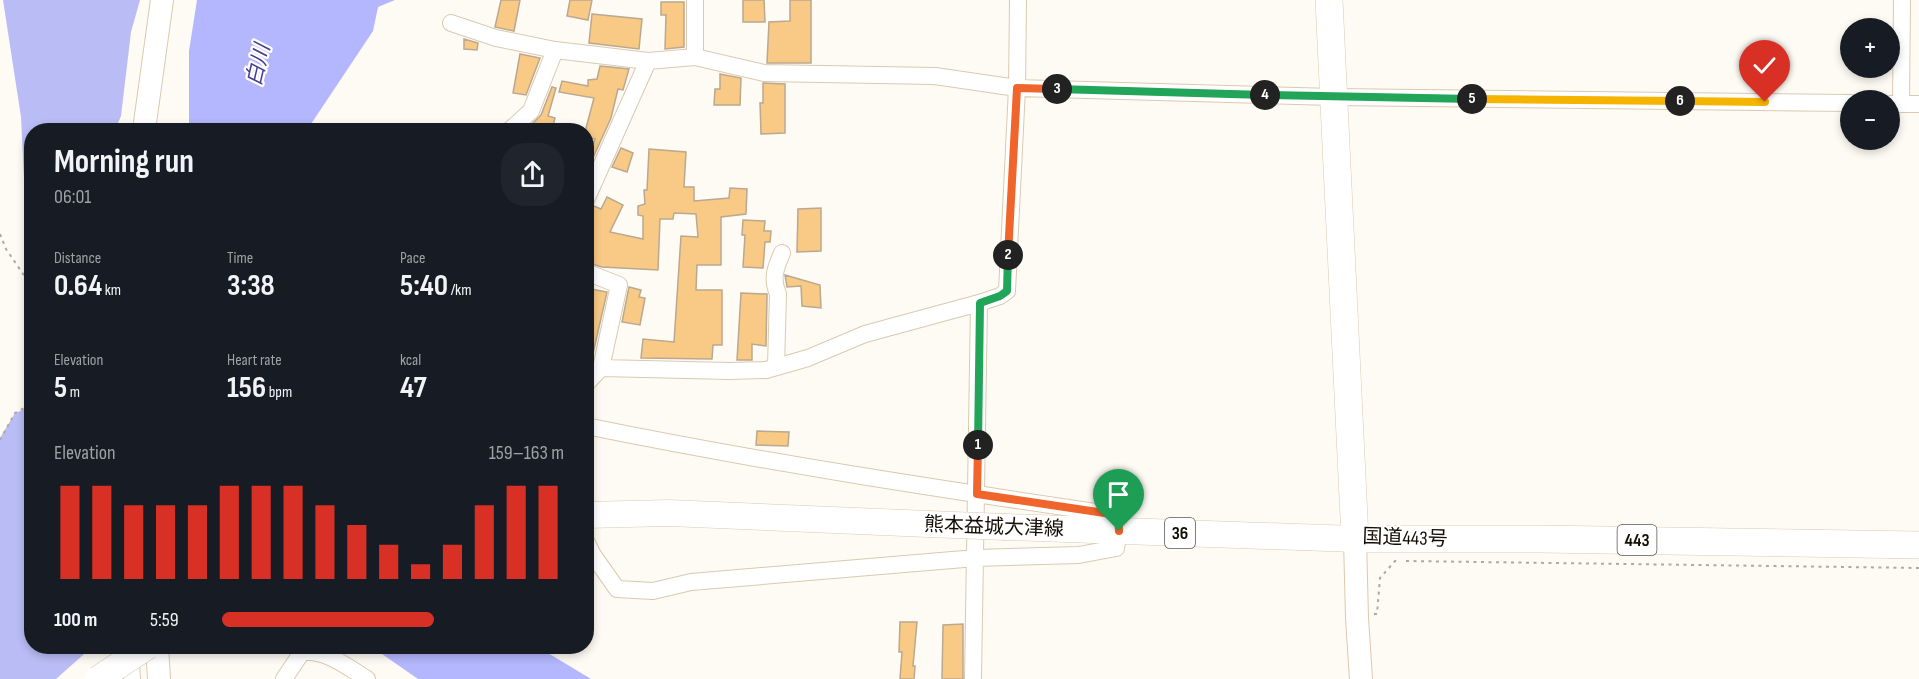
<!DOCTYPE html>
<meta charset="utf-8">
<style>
body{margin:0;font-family:"Sofia Sans Condensed","Noto Sans JP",sans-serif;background:#20242c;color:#f1f3f6;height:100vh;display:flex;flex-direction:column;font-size:22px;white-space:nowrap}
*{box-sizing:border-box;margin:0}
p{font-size:20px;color:#9ea1a6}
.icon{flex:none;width:33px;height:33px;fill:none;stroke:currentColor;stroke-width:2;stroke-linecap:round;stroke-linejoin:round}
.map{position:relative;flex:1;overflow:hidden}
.drawer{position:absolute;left:24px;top:123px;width:570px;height:531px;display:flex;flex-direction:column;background:#171b24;border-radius:24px;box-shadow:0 3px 9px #0003}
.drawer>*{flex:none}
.controls{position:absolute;left:1840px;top:18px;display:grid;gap:12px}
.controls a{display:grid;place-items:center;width:60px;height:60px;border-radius:50%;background:#171b24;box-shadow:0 3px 9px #0003;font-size:30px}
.pin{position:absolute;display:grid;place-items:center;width:51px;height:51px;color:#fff;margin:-62px -26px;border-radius:50% 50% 50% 0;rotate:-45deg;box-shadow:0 0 6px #0007}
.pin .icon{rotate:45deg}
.km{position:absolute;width:30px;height:30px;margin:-15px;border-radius:50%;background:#222;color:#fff;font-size:16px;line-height:30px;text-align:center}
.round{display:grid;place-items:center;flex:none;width:63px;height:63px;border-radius:24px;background:#20242c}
.overview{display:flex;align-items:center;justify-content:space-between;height:102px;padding:0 30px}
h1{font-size:33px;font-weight:700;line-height:45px}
.stats{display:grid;grid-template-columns:repeat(3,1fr);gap:9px;height:102px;padding:6px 30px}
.stats div{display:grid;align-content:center}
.stats b{font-size:30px;font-weight:700}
.stats small{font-size:16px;font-weight:400}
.stats p{font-size:16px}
.chart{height:168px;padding:12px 30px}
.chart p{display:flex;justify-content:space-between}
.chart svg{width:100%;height:108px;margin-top:6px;stroke:#d93025;stroke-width:6}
ul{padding:0 30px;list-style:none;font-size:20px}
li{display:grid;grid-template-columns:96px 72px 1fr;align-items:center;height:45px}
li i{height:15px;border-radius:8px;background:#d93025}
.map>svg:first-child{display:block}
.forest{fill:#babcf6}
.water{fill:#b4b6fe}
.building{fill:#f8ca85;stroke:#baa88f;stroke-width:1.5}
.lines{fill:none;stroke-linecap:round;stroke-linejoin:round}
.minor-casing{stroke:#dbc9af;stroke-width:18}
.secondary-casing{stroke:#dbc9af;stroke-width:24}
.primary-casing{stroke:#dbc9af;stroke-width:27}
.trunk-casing{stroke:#dbc9af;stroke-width:28}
.path{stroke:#ada9a2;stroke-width:2;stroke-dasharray:3 4.5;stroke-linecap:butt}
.minor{stroke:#fff;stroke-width:16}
.secondary{stroke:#fff;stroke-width:22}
.primary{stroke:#fff;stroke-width:26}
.trunk{stroke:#fff;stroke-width:27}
.primary-bridge-casing{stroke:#dbc9af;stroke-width:27;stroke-linecap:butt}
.primary-bridge{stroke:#fff;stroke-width:26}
.split-1-casing{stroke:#fff;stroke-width:12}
.split-2-casing{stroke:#fff;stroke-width:12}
.split-3-casing{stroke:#fff;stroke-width:12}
.split-4-casing{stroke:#fff;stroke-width:12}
.split-5-casing{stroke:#fff;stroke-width:12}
.split-6-casing{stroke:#fff;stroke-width:12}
.split-7-casing{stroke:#fff;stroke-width:12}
.split-1{stroke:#f0652b;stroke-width:8}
.split-2{stroke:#22a559;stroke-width:8}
.split-3{stroke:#f0652b;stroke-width:8}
.split-4{stroke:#22a559;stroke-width:8}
.split-5{stroke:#22a559;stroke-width:8}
.split-6{stroke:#f5b400;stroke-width:8}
.split-7{stroke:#f5b400;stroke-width:8}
.labels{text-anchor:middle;stroke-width:4.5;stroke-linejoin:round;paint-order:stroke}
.shield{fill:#fff;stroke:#5a5650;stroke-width:1.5}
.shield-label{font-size:18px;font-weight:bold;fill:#140e05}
.street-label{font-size:20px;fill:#140e05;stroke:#fff}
.water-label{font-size:21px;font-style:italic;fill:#453e90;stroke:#fff}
</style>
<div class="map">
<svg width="1919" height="679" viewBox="0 0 1919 679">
<rect width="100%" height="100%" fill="#fefbf5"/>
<!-- forest -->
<path class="forest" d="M3,0H140L131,32L121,116L115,130H32L31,215L24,179L21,117Z
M31,407L32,646L92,647L56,679H0V438L15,413Z"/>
<!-- water -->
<path class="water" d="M197,0H395L378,7L373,31L307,130H189V51Z
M372,647H538L591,679H418Z"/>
<!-- building -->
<path class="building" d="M501,0H520L514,31L495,27Z
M570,0H592L588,20L567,16Z
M743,0H764L765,22H743Z
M790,0H811V63H767L769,22L790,21Z
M661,2H684V47L665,49L666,15H661Z
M592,14L642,19L639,49L589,43Z
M464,39L478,43L477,50L464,49Z
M520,54L540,58L526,95L513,93Z
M600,66L629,69L623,90L618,89L611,118L592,160L587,159L595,139L586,137V128L594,98L559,92L562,81L588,86V80L597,79Z
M720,74L741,78L740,105H714L715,89H720Z
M763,83L785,84V133L761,134L760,103H763Z
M552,87L556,88L548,116L555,118L552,130L532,128L533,123L541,115Z
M621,148L633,153L627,172L612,167Z
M649,149L686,152L684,187H694V201L729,198L730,188L747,189L746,214L721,217V265H697L696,290H722V345H713L712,359L641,358L643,339L674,342L681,236L698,237L696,214L674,213L673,219H660L658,270L602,267L586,262V210L594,206L601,209L607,197L623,205L610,232L643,239V216L638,215V206L645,204L644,190H647Z
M821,208V251L797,252L798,209Z
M743,220L765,221L764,231H771L770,242H765L763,268L743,267L745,235H742Z
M785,275L820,285L821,308L802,306L801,286L787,287Z
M629,287L641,290L639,297L645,298L640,325L622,322Z
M591,289L607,292L592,358L586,357V335L590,316L587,315Z
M741,293L767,294V296L766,346L752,344V360H737Z
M757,431L789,432L788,446L756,445Z
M900,622H917L913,666H915L914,679H900L902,652H899Z
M963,624V679H942L943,625Z"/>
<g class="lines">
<!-- minor casing -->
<g class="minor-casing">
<path id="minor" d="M695,0V57
M451,23L496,38L555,50
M1891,104H1919
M1901,104L1902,0
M510,130L531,111L555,50L648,61L695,57L764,73L935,76L1017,88L1333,97L1851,103
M586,200L648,61
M586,272L619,285L601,368
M776,366L778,294C771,278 776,267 782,253
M586,384L601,368L729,371L766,370L808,358L865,334L979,303L1000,296L1007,291L1017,88L1018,0
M586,426C762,462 940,489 1117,515L1119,531L1116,548L1079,555L976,558L691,582L653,591L617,589L593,555L586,541
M130,650L132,679
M284,679L302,652C327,650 346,666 367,679
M973,679L979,303"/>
</g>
<!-- secondary casing -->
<g class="secondary-casing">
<path id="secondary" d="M144,130L162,0
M1355,539L1357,618L1361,679
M157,646L159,679"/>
</g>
<!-- primary casing -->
<g class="primary-casing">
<path id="primary" d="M586,515L669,513L928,524
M1006,527L1355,539"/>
</g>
<!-- trunk casing -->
<g class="trunk-casing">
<path id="trunk" d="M1329,0L1355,539H1540L1919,545"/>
</g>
<!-- path -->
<path class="path" d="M0,234L6,249L32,287
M0,440L15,413L32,404
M1406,561L1919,568
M1374,614H1377L1380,578L1395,561H1397"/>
<!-- minor -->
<use href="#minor" class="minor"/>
<!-- secondary -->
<use href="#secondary" class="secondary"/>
<!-- primary -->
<use href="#primary" class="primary"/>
<!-- trunk -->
<use href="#trunk" class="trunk"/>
<!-- primary-bridge casing -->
<g class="primary-bridge-casing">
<path id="primary-bridge" d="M928,524L1006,527
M98,679L148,646"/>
</g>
<!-- primary-bridge -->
<use href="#primary-bridge" class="primary-bridge"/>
</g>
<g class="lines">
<!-- split-1 casing -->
<g class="split-1-casing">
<path id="split-1" d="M978,445L977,494L1118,515L1119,531"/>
</g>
<!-- split-2 casing -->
<g class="split-2-casing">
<path id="split-2" d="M978,445L980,303L1000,296L1007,291L1008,255"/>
</g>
<!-- split-3 casing -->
<g class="split-3-casing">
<path id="split-3" d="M1008,255L1017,88L1057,89"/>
</g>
<!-- split-4 casing -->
<g class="split-4-casing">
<path id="split-4" d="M1057,89L1265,95"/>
</g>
<!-- split-5 casing -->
<g class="split-5-casing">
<path id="split-5" d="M1265,95L1472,99"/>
</g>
<!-- split-6 casing -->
<g class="split-6-casing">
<path id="split-6" d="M1472,99L1680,101"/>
</g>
<!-- split-7 casing -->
<g class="split-7-casing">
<path id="split-7" d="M1680,101L1765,102"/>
</g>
<!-- split-1 -->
<use href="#split-1" class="split-1"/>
<!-- split-2 -->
<use href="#split-2" class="split-2"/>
<!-- split-3 -->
<use href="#split-3" class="split-3"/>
<!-- split-4 -->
<use href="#split-4" class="split-4"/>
<!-- split-5 -->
<use href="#split-5" class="split-5"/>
<!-- split-6 -->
<use href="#split-6" class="split-6"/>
<!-- split-7 -->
<use href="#split-7" class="split-7"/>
</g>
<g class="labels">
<!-- shield labels -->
<g class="shield">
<rect x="1165" y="518" width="30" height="30" rx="4.5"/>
<rect x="1617.5" y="525" width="39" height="30" rx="4.5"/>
</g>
<g class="shield-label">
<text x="1180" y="539">36</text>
<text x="1637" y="546">443</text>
</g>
<!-- street labels -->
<g class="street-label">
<text transform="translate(994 526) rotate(2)" y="7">熊本益城大津線</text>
<text transform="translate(1405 537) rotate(2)" y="7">国道443号</text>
</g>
<!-- water labels -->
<g class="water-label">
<text transform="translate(258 65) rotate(-77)" y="7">白川</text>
</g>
</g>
</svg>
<div class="controls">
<a>+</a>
<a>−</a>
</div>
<div class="pin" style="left:1119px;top:531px;background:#1e9e55"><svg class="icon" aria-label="arrive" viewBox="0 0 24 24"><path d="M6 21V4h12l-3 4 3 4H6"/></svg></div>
<div class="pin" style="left:1765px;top:102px;background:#d93025"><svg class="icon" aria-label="check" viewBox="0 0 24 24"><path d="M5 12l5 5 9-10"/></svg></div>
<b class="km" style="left:978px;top:445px">1</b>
<b class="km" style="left:1008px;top:255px">2</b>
<b class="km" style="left:1057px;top:89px">3</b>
<b class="km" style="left:1265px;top:95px">4</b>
<b class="km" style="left:1472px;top:99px">5</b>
<b class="km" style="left:1680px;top:101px">6</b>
<section class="drawer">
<div class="overview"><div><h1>Morning run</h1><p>06:01</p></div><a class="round"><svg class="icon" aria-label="share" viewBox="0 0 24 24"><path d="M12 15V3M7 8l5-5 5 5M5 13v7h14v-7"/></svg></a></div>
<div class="stats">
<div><p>Distance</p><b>0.64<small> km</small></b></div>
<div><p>Time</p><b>3:38</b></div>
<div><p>Pace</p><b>5:40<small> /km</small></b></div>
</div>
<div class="stats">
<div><p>Elevation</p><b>5<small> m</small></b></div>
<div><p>Heart rate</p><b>156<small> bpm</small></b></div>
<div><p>kcal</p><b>47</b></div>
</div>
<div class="chart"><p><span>Elevation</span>159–163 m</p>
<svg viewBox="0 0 160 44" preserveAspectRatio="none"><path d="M5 44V6M15 44V6M25 44V14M35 44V14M45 44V14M55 44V6M65 44V6M75 44V6M85 44V14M95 44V22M105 44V30M115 44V38M125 44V30M135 44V14M145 44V6M155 44V6"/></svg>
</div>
<ul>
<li><b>100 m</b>5:59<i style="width:62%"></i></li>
</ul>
</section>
</div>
